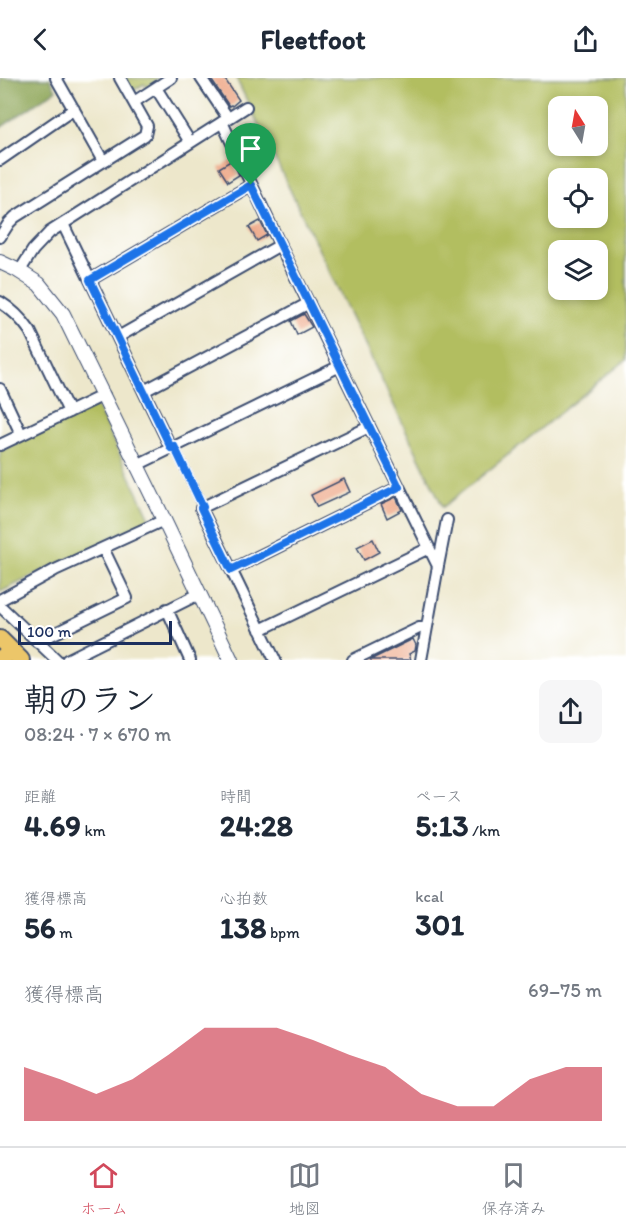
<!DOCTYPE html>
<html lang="ja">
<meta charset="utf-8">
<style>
body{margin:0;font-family:Itim,"Klee One",sans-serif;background:#f6f6f7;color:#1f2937;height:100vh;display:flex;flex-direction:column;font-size:22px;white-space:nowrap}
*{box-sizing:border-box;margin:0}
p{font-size:20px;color:#747a83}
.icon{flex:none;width:33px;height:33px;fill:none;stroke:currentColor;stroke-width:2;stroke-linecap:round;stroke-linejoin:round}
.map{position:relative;height:582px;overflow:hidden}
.details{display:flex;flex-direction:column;background:#fff;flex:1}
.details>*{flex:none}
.needle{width:39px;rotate:349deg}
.tools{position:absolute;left:548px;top:18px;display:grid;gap:12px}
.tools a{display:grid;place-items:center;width:60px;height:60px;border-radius:12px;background:#fff;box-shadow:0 3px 9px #0003;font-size:30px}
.scale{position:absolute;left:18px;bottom:15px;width:154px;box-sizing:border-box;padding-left:6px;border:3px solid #1b2f5e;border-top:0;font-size:16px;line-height:21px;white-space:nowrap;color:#1b2f5e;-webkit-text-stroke:4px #fff;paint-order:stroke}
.pin{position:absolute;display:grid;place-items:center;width:51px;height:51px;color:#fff;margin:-62px -26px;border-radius:50% 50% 50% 0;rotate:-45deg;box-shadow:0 0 6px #0007}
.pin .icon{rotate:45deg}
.round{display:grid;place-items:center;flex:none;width:63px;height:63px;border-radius:12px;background:#f6f6f7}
.summary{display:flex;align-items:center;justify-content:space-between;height:102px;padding:0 24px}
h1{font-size:33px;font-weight:700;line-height:45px}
.stats{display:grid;grid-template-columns:repeat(3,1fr);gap:9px;height:102px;padding:6px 24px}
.stats div{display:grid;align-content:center}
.stats b{font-size:30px;font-weight:700}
.stats small{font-size:16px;font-weight:400}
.stats p{font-size:16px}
.chart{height:168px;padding:12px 24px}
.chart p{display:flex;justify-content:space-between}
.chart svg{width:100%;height:108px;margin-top:6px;fill:#d1495b;opacity:.7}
header{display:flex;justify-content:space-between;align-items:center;height:78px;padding:0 24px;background:#fff;font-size:27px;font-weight:700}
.dock{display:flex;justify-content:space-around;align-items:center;height:84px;border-top:2px solid #e0e1e3;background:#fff;font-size:16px;color:#747a83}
.dock a{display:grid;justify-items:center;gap:3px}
.dock .active{color:#d1495b}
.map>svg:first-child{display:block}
.green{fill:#b2be60;stroke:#66765f;stroke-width:1.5;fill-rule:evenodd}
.forest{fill:#8da556;stroke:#546a5a;stroke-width:1.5}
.building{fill:#eea989}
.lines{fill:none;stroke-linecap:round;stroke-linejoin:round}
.pedestrian-casing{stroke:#3a4b6e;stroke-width:10}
.minor-casing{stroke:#3a4b6e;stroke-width:14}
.tertiary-casing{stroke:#3a4b6e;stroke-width:16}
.trunk-casing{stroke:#3a4b6e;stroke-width:20}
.pedestrian{stroke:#fff;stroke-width:8}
.minor{stroke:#fff;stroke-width:10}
.tertiary{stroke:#fff;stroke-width:14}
.trunk{stroke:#ecc669;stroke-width:16}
.route-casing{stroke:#fff;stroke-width:12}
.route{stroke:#1a73e8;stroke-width:8}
</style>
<header><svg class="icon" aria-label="back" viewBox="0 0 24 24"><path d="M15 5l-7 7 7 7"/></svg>Fleetfoot<svg class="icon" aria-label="share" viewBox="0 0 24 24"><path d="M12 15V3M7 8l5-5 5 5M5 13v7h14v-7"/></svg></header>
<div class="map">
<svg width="626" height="582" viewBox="0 0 626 582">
<rect width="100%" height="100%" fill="#fff"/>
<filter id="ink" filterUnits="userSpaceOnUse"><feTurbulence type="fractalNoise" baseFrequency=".0167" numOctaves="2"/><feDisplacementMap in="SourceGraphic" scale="12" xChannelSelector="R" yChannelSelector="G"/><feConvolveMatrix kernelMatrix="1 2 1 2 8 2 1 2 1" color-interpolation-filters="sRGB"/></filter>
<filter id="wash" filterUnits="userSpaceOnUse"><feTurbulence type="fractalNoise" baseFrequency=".008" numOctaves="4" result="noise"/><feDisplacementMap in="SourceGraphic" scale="24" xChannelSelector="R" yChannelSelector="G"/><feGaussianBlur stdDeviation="1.35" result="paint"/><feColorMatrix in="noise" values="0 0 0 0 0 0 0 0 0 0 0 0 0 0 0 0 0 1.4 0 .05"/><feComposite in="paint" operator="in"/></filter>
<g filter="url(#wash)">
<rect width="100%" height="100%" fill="#ede7cb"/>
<!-- green -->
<path class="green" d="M124,0H160L147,9L144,6L131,14Z
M236,0H626V282L443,429ZM558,28H597V68H558ZM558,100H597V140H558ZM558,172H597V212H558Z
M93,327L97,329L149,438L148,442L0,514V373Z"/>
<!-- forest -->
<path class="forest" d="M0,0H50L56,12L0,50Z"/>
<g id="blocks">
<!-- building -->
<path class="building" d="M210,0H224L239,22L232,28L231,27L229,28Z
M232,82L239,97L228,104L219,90Z
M260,143L267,157L257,163L249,149Z
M304,236L312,249L297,257L291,243Z
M344,401L350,414L317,429L311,417Z
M396,419L402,432L387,440L381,426Z
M373,461L379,474L364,482L357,469Z
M413,561L416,567L415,573L409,576L411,582H370Z"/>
</g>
</g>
<g filter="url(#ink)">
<use href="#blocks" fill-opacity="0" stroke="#3a4b6e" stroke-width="1.5"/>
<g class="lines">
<!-- pedestrian casing -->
<g class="pedestrian-casing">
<path id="pedestrian" d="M174,368L203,429"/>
</g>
<!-- minor casing -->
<g class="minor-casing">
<path id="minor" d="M56,0L103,83
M201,0L228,40
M156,10L190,64
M134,24L171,0
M222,44L280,167L438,488L421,582
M0,82L74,31
M63,146L171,370
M0,159L9,145L15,139L145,57L147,48L120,0
M19,194L33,172L50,154L246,29
M90,202L251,107
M0,224C13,232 21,240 30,253L69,334
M118,259L280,167
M0,311L21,356
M144,313L309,225
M0,367L104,317
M137,387L340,288
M438,488L447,442
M231,492L399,409
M0,522L55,492L164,442
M0,528L57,582
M167,531L190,582
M260,552L429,470
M37,564L127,520L103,470
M67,582L199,516
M275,582L201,430L369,349
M353,582L419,550L427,548"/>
</g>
<!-- tertiary casing -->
<g class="tertiary-casing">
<path id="tertiary" d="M0,184L17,192L39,206L63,236L164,442L231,582"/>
</g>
<!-- trunk casing -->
<g class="trunk-casing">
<path id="trunk" d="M0,561L21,582
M0,580L3,582"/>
</g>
<!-- pedestrian -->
<use href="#pedestrian" class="pedestrian"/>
<!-- minor -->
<use href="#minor" class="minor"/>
<!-- tertiary -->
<use href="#tertiary" class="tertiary"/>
<!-- trunk -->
<use href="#trunk" class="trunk"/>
</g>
</g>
<g class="lines" filter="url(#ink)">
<!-- route casing -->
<g class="route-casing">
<path id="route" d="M251,107L399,409L231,492L201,430L203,429L174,368L171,370L90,202Z"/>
</g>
<!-- route -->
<use href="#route" class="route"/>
</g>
</svg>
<div class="tools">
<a><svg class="needle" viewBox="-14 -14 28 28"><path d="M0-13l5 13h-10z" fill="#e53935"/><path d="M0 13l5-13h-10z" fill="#747a83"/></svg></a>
<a><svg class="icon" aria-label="locate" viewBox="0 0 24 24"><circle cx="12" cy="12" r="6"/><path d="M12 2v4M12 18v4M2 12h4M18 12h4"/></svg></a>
<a><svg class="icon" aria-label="layers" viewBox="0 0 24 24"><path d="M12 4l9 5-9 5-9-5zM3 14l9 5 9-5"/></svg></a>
</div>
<div class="scale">100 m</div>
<div class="pin" style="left:251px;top:107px;background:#1e9e55"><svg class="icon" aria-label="arrive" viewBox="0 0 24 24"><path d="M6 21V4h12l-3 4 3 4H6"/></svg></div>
</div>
<section class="details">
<div class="summary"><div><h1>朝のラン</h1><p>08:24 · 7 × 670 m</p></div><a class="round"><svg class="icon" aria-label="share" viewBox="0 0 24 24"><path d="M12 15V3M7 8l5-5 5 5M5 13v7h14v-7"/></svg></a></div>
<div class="stats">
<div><p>距離</p><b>4.69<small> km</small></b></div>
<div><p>時間</p><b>24:28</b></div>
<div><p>ペース</p><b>5:13<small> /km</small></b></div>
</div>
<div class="stats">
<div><p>獲得標高</p><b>56<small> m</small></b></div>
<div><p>心拍数</p><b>138<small> bpm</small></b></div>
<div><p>kcal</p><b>301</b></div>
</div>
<div class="chart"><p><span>獲得標高</span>69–75 m</p>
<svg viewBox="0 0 160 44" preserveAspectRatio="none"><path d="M0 44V22L10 27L20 33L30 27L40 17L50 6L60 6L70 6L80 11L90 17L100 22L110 33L120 38L130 38L140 27L150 22L160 22V44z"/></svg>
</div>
</section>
<nav class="dock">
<a class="active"><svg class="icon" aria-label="home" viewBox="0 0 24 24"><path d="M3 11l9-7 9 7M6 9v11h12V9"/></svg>ホーム</a>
<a><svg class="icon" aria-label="map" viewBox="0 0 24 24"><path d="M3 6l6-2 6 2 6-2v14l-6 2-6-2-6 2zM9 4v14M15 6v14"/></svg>地図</a>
<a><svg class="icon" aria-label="saved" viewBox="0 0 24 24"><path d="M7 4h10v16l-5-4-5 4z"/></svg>保存済み</a>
</nav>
